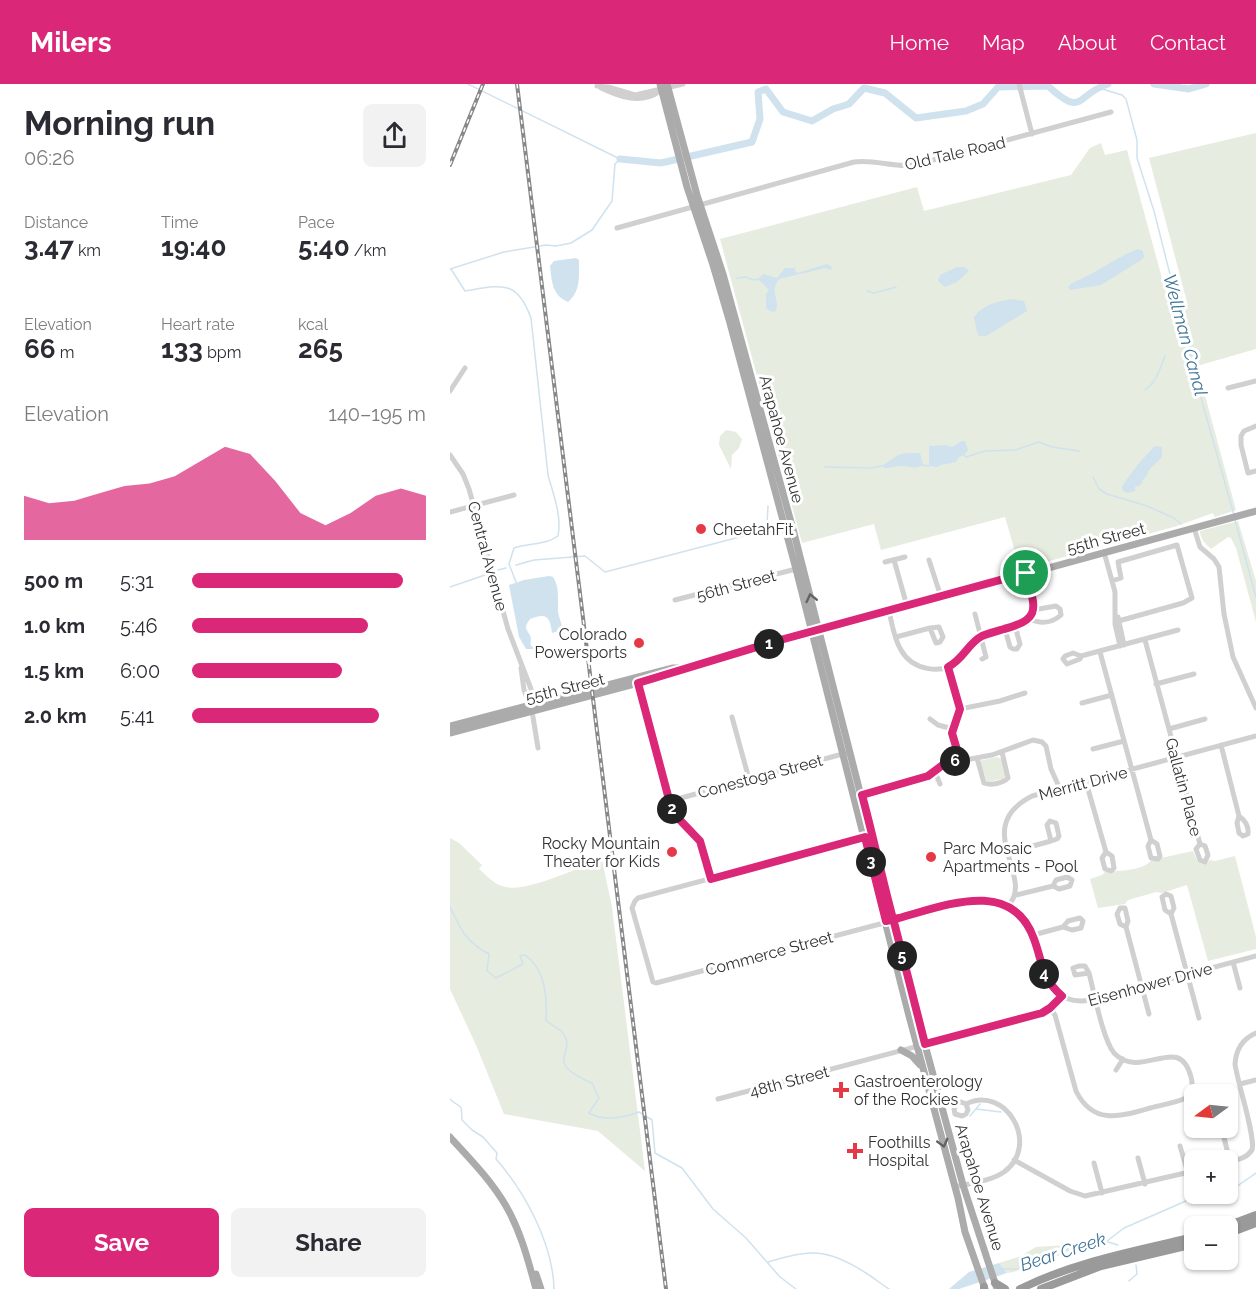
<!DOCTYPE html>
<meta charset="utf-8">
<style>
body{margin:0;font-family:Raleway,sans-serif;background:#f2f2f3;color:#2b2b33;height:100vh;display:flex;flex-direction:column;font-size:22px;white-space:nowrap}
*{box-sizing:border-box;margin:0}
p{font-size:20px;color:#7c7c81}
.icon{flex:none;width:33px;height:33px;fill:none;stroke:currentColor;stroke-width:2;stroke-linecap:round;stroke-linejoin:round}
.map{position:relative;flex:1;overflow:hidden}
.sheet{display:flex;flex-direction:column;background:#fff;width:450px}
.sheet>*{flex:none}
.needle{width:39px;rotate:255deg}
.buttons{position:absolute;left:734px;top:1000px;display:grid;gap:12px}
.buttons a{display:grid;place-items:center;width:54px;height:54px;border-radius:9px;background:#fff;box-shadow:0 2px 4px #0004;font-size:30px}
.pin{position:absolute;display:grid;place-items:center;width:51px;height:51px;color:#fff;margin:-26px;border:3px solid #fff;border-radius:50%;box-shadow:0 2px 6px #0007}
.km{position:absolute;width:30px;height:30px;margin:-15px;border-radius:50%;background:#222;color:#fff;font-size:16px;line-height:30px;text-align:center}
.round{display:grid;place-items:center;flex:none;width:63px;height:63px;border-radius:9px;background:#f2f2f3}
.headline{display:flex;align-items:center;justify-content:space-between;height:102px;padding:0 24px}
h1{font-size:33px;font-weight:700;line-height:45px}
.stats{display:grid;grid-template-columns:repeat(3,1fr);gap:9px;height:102px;padding:6px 24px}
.stats div{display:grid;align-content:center}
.stats b{font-size:26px;font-weight:700}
.stats small{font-size:16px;font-weight:400}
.stats p{font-size:16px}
.chart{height:168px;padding:12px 24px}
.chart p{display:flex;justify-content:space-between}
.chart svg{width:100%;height:108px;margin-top:6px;fill:#db2777;opacity:.7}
.cta{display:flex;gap:12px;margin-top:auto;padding:12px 24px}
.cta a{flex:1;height:69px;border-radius:9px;background:#db2777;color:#fff;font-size:24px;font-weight:700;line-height:69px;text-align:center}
.cta a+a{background:#f2f2f3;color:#2b2b33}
ul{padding:0 24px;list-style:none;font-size:20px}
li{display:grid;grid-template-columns:96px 72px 1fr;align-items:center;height:45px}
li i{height:15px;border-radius:8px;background:#db2777}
header{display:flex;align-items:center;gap:36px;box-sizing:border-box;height:84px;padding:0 30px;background:#db2777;color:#fff}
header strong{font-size:28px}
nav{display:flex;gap:33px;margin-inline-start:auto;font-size:21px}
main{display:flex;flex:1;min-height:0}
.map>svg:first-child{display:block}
.green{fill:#e6ecdf}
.water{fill:#cfe2ee}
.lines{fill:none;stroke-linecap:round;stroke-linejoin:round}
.stream{stroke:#cfe2ee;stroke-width:1.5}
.river{stroke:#cfe2ee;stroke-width:7}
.minor{stroke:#d0d0d0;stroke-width:5}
.major{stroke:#ababab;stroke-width:7}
.highway{stroke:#9a9a9a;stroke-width:8}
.rail-casing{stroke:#888;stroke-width:4}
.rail{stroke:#fff;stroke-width:1.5;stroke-dasharray:4.5;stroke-linecap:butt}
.oneway{stroke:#636363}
.route-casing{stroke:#fff;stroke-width:12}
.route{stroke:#db2777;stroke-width:8}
.poi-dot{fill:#e63946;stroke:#fff;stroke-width:2}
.labels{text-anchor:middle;stroke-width:6;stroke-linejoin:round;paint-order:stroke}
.street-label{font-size:16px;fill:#333;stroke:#fff}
.poi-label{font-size:16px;fill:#333;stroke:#fff;text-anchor:start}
.water-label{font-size:18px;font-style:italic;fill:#3f7597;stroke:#fff}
</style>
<header>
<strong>Milers</strong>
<nav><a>Home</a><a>Map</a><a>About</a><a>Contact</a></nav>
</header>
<main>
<section class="sheet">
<div class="headline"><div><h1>Morning run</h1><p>06:26</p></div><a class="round"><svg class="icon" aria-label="share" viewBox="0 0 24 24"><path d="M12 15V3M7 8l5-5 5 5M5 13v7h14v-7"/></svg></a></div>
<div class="stats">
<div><p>Distance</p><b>3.47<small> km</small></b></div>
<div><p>Time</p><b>19:40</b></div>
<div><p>Pace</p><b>5:40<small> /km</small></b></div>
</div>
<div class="stats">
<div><p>Elevation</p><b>66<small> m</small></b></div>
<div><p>Heart rate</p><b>133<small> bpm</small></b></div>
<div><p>kcal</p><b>265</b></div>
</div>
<div class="chart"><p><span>Elevation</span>140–195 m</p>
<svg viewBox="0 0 160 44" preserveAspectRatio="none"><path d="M0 44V26L10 29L20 28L30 25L40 22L50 21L60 18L70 12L80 6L90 9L100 20L110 33L120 38L130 33L140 26L150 23L160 26V44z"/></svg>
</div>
<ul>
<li><b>500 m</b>5:31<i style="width:90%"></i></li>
<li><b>1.0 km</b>5:46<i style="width:75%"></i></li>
<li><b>1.5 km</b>6:00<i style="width:64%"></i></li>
<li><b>2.0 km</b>5:41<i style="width:80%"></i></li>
</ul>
<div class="cta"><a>Save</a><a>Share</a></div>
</section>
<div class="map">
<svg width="806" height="1205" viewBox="0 0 806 1205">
<rect width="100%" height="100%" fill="#fff"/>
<!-- green -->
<path class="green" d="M806,49V265L747,282L786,426L765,433L763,429L727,442L570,485L555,433L431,466L424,440L352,459L270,155L467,103L474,127L621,91L640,64L651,59L655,71L677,66L721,227L726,226L724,214L728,208L738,222L699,74Z
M276,346L286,348L292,355L289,364L282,371L281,385L269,361L270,352Z
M788,437L806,497V538L786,464L781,454L778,453L761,465C756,460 750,455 750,447Z
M547,673L552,675L556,691L553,695L537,698L529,677Z
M0,754L9,759L32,781L29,785C36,791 43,799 52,802C75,811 129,782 152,776L162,823L195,1087L148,1047L54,1030L26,961L0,905Z
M743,767L747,776L757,779L760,776L765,777L785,772L806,853V865L758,877L737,801L712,809L706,808L678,816L675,820L648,824L640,795L652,791L655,788C670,786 690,788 702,776Z
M631,1160L632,1163L563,1188L557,1189L549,1179L571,1172L586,1163Z"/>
<!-- water -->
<path class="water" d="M688,165L693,167L694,173L691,176L651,201L620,206L618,203C623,197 628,197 635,193C653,184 669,172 688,165Z
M126,174L129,176C129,192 131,207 118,218C102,211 102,198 100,182L104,177Z
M377,180L382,183L381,186L375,184L329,195C319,209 330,215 326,227L322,228L316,224V210L319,206L308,195L313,190L327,194L335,184H345V187L348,189Z
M507,183H514L519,187L507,198L495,203L488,197L490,191Z
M562,215L574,217L577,227L536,252H529L527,248L524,233C534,220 546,218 562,215Z
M512,357H515L518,366L514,371L509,373L506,378L490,381L488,383L479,382V362L495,361L502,363Z
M705,362L712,363V373L698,387V390L692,397L693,398L689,402L685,403V407L677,409L672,406V402L689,379Z
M456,369H470L473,381C464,386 461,382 452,382C446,382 441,384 435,384L432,382L448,371Z
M99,492L103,493C109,502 108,513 108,523C107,530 111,536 112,543L111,546L102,549C100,533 97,528 80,535C72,546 78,545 81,554C81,557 80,559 81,562L83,563V565H76L69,553L59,501L74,496Z
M549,1179L557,1189L509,1205H499L519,1188Z"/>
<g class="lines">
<!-- stream -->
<path class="stream" d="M649,4L672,11L676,15L687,56V74L704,127L753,321L784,431
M0,185L54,168L96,161L106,162L121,159L142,146L162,117L165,80L170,75L18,0
M1,185L15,207C51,201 67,195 81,234L98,391C103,410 112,431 108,452C96,461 78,459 64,464L59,480L66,498
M287,194L295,193L304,196L308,195
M417,207L424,209L446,203
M695,306C707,298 709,286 715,272
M324,359L331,362L342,381
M514,371L516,373L535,367L565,366L589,358L602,363L629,367
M473,381L479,382
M374,383L420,384L432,382
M643,393L649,405L657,410L697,422L724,434L731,440
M785,436L806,513
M66,481L84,476L135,472L155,488L309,448L317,440L318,422
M48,486L56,484
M0,503L38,490
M0,823C11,846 16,858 39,870L37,887L46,894L73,880L70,872L75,871C96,885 97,914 96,936C101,941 108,944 112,948C130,970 89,976 142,999L149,1014L139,1029C155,1038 173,1034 189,1028L202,1036L205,1069L232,1084L263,1125L296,1154L330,1193L346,1205
M0,1015C12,1027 11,1016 12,1036L22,1046L33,1053L47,1069L46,1075C75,1108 103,1160 104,1205
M526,1025L551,1028
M520,1032L530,1020
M777,1109L806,1089
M658,1158L668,1161
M318,1178C361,1165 377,1164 416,1189C424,1194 431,1200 439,1205
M552,1185H567L621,1164L657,1157L674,1144L736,1117L766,1115L775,1110
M679,1197L687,1190L686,1181"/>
<!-- river -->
<path class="river" d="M704,0L739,5L756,0
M170,75L211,79L302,58L310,35L308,8L316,5L333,28L362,37L383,25L399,20L414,4L435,9L466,34L516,27L533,20L548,3L598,2C634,35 626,10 658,0"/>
<!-- minor -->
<path class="minor" d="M569,0L582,50
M147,2L158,3L185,11L233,0
M151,4C170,13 191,21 210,7
M167,144L404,78C425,75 444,84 465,81L661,28
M778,304L806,297
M0,307L15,284
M806,342L794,347L791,352V361L798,389L806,387
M0,371L13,390L19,405L58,545L81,605L84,623
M0,428L64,411
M744,444L750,463L764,475L769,483L774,530L783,573L806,624
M654,468L665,508V540L670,562
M444,476L457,522
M479,476L491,513
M435,478L455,473
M662,497L671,494L668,478L727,461L742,514L733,519L665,538
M225,516L346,485
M439,527C442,540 444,555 451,566C462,586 491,591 508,578C518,570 521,557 533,551C547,545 576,547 582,530C587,518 579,500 576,489
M525,530L536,573L532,575
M668,533L674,561
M579,535C591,540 601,540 611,531L610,525L606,522L583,526
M489,543L493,553L490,558L486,559L480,544Z
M555,545L560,563L563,565H567L570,560L565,542
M446,553L480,544
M695,556L750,760L746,765L750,776L755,778L758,771L755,762L750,760
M650,568L701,756L698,762L701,774L708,775L710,772L707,760L701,756
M631,572L623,569L615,572L613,575L617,580L630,575L631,572L728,546
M498,583L510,625L502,649L510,676
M71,584L74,606L82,627L88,664
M188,598L221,723L228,734L250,757L261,795
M706,600L744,590
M632,619L662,611
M510,625L550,617L575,609
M282,633L299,695
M480,635L488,641L503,645
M719,645L755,635
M771,661L789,732L787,739L789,749L793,752L798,750C799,742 796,737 789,732
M643,665L674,657
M527,674L534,699C541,702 553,699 558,694L552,668
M485,688L490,700
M636,698L656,768L662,772L664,784L661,787L655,785L652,774L656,768
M412,711L478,692L494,680L542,671L583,656L592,658L596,662L601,685L610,705
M220,717L400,668
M600,737L606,739L609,752L607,755L601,757L597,741Z
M423,751L188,814L185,817L182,824L203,898L206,899L521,816C616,813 566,934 646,915L806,872
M557,769L601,757
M617,793L622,796L620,802L609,805L603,802L606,796Z
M566,811L603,802
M557,823C588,794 519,744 582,712L806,652
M721,830L715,826L712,813L716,810L721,812L724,824L721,830L749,934
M630,834L633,837L631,844L622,846L613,843L618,837Z
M676,843L670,840L667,830L670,824H675L678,837L676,843L699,930
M583,851L613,843
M783,878L790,904
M629,882H635L639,889L625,891L623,884Z
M600,924L605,931L626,1007C643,1041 669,1033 700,1024C711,1021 725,1019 736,1014C743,1007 743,1001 741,993C729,947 692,998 664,969C653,956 644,908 639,889
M666,986L673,975
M790,1000L806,996
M268,1015L586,931L600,924L612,912
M773,1050L780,1077
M730,1062L738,1089
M688,1074L695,1100
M564,1076L620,1107L635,1112L744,1087
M777,1078C786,1076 796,1075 802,1066C806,1053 787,997 785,980C786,965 792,955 806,949
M644,1079L652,1109
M505,1103C521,1099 541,1097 554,1088C591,1061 556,1000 516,1020L511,1018L507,1019L504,1025L505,1030L512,1032L516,1030L518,1026L516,1020"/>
<!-- major -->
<path class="major" d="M210,0L237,103L263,181L280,239L346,485L459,932L508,1114L515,1148L535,1205
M217,0L247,111L273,190L344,449L465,924L513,1101L547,1205
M0,642L223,584H235
M0,649L222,590L235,584L806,427
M451,966L462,972L470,981
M0,1053C20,1075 41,1096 56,1122C71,1148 78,1176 86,1205
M86,1190L91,1205"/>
<!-- highway -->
<path class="highway" d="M774,1143L806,1131
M777,1150L806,1139
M545,1199L555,1205
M534,1205V1203
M570,1205C625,1178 684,1167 744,1153
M591,1205L651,1182L744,1160"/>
<!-- rail casing -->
<g class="rail-casing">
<path id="rail" d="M67,0L216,1205
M0,81L33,0"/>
</g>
<!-- rail -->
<use href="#rail" class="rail"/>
</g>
<!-- one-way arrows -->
<defs><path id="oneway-chevron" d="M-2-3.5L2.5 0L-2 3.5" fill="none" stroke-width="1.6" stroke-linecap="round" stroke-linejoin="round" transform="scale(1.5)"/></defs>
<g class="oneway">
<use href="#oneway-chevron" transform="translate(361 514) rotate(-103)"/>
<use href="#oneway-chevron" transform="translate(493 1059) rotate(75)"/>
</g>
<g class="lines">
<!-- route casing -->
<g class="route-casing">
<path id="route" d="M576,489L323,558L188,599L221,723L228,734L250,757L261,795L415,753L436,837L449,834C494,822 562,793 584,855C593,879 591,894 612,912L600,924L592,929L475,960L445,842L443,835C432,794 423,752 412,711L478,692L494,680L510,676L502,649L510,625L498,583C514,575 518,559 532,552C539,549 547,547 554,545C594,535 584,522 576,489"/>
</g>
<!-- route -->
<use href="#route" class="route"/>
</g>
<!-- markers -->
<g class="poi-dot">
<circle cx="251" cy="445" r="6"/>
<circle cx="189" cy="559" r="6"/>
<circle cx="222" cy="768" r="6"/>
<circle cx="481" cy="773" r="6"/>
<path d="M388 997h6v6h6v6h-6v6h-6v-6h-6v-6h6z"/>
<path d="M402 1058h6v6h6v6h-6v6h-6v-6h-6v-6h6z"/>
</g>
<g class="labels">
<!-- street labels -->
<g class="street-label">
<text transform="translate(505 69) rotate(-13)" y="6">Old Tale Road</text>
<text transform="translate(332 355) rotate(75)" y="6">Arapahoe Avenue</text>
<text transform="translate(656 454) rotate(-15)" y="6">55th Street</text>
<text transform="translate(38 472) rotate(75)" y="6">Central Avenue</text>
<text transform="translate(286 501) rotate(-15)" y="6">56th Street</text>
<text transform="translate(115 604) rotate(-14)" y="6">55th Street</text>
<text transform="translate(310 692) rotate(-15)" y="6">Conestoga Street</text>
<text transform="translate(633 699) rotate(-15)" y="6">Merritt Drive</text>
<text transform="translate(734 703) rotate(75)" y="6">Gallatin Place</text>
<text transform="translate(319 869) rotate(-15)" y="6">Commerce Street</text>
<text transform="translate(700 900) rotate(-15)" y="6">Eisenhower Drive</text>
<text transform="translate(339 997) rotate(-15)" y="6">48th Street</text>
<text transform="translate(530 1103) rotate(73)" y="6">Arapahoe Avenue</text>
</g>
<!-- poi labels -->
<g class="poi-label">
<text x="263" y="451">CheetahFit</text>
<text x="177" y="556" text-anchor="end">Colorado<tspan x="177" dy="18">Powersports</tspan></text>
<text x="210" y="765" text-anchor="end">Rocky Mountain<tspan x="210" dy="18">Theater for Kids</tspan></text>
<text x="493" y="770">Parc Mosaic<tspan x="493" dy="18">Apartments - Pool</tspan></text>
<text x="404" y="1003">Gastroenterology<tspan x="404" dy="18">of the Rockies</tspan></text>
<text x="418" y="1064">Foothills<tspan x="418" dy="18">Hospital</tspan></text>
</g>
<!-- water labels -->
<g class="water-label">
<text transform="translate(735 251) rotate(75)" y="6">Wellman Canal</text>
<text transform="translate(613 1168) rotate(-18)" y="6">Bear Creek</text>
</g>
</g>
</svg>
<div class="buttons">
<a><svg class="needle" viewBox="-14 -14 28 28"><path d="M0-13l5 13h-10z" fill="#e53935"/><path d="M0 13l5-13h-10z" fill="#7c7c81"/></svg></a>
<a>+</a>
<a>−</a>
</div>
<div class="pin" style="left:576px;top:489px;background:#1e9e55"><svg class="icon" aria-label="arrive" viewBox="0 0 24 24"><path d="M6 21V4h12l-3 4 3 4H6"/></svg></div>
<b class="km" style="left:319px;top:560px">1</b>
<b class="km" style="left:222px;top:725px">2</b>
<b class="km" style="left:421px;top:778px">3</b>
<b class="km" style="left:594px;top:890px">4</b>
<b class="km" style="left:452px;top:872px">5</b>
<b class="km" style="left:505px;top:677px">6</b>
</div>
</main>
